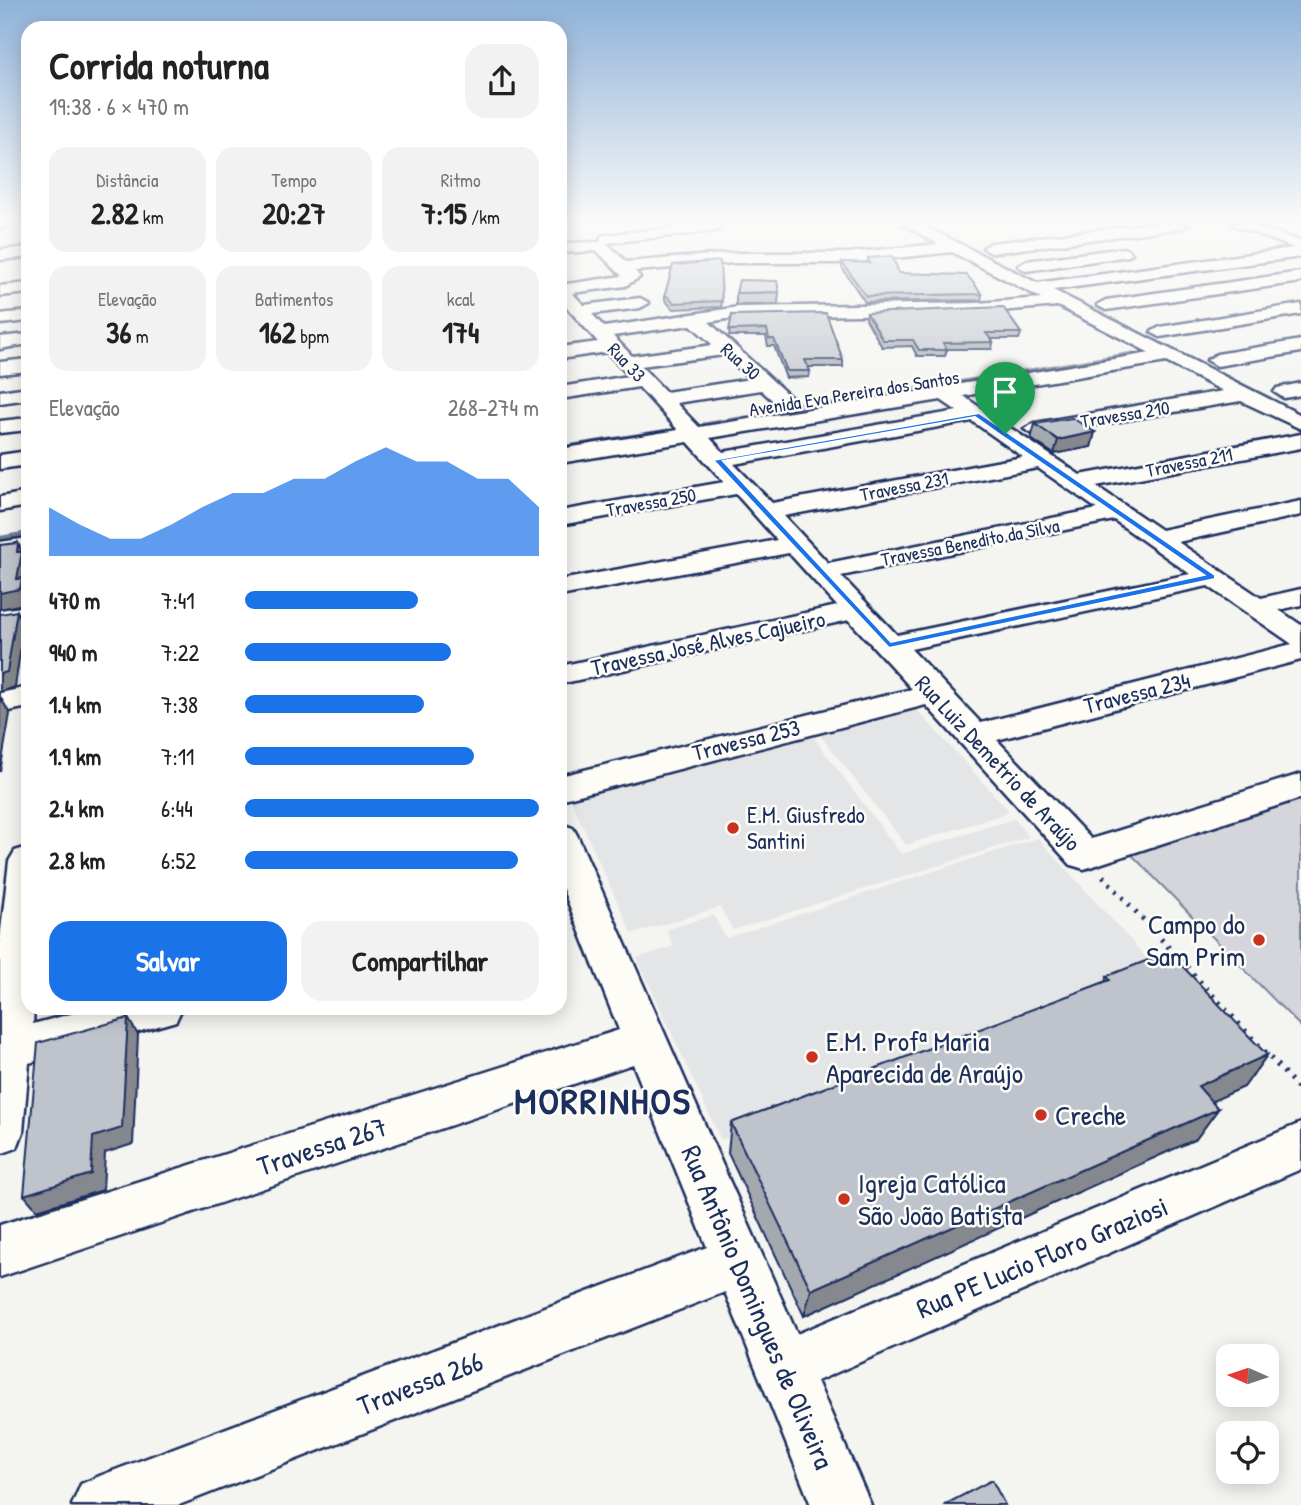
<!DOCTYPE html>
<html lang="pt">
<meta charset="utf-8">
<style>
body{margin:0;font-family:"Patrick Hand",sans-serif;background:#f2f2f2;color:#222;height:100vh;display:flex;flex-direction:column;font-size:26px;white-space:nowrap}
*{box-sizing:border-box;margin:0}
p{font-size:23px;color:#767676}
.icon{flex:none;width:38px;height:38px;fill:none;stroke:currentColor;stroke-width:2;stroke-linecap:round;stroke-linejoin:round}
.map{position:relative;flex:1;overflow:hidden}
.side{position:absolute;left:21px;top:21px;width:546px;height:994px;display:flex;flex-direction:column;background:#fff;border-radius:21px;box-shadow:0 4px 18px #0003}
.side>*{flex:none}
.needle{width:46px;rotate:273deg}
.buttons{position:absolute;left:1216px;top:1344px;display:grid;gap:14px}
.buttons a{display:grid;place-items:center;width:63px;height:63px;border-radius:14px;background:#fff;box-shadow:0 4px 18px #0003;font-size:35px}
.pin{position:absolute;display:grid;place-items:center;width:60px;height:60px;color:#fff;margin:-72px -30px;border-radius:50% 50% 50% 0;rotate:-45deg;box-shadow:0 0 7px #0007}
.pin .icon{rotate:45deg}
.round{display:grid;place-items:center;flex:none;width:74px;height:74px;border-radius:21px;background:#f2f2f2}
.head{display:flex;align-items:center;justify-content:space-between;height:119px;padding:0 28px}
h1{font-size:38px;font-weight:800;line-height:52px}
.metrics{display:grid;grid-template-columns:repeat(3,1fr);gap:10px;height:119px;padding:7px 28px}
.metrics div{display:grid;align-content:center;border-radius:18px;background:#f2f2f2;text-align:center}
.metrics b{font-size:30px;font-weight:800}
.metrics small{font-size:19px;font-weight:400}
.metrics p{font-size:19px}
.chart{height:196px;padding:14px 28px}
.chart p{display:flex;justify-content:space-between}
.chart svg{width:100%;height:126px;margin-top:7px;fill:#1a73e8;opacity:.7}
.button{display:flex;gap:14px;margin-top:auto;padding:14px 28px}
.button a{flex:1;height:80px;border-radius:21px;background:#1a73e8;color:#fff;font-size:28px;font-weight:800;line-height:80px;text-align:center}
.button a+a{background:#f2f2f2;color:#222}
ul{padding:0 28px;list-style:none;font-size:23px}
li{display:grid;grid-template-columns:112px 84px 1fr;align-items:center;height:52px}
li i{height:18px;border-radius:9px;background:#1a73e8}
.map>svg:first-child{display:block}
.built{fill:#e4e5e6}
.green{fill:#d4d6db;stroke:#78829c;stroke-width:2}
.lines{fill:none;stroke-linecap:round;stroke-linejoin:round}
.stream-far1{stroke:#717c98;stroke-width:5}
.stream{stroke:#717c98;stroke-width:6}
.minor-casing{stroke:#1b2f5e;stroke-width:5}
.path{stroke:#1b2f5e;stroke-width:5;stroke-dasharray:2.5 7;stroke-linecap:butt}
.minor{fill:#fdfcf7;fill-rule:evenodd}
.wall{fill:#a4a8af;stroke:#1b2f5e;stroke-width:2}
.shaded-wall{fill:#86888f;stroke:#1b2f5e;stroke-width:2}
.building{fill:#bfc3cc;stroke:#1b2f5e;stroke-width:2}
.route{fill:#1a73e8;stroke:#fff;stroke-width:2;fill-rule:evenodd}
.poi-dot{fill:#c8321e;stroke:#fdfcf7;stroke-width:2.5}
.labels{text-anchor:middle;stroke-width:5;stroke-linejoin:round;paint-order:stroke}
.far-street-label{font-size:19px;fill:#1b2f5e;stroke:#fdfcf7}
.street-label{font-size:23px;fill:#1b2f5e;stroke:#fdfcf7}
.poi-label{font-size:23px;fill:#1b2f5e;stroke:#fdfcf7;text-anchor:start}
.near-poi-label{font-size:28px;fill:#1b2f5e;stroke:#fdfcf7;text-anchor:start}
.near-street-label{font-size:28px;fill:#1b2f5e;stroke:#fdfcf7}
.near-district-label{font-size:37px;font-weight:bold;letter-spacing:2px;fill:#1b2f5e;stroke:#fdfcf7}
</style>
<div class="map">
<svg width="1301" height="1505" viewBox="0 0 1301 1505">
<rect width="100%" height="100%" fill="#f4f4f1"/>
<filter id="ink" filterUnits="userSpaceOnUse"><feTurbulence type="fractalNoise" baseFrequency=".0143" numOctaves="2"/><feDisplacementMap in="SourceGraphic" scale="14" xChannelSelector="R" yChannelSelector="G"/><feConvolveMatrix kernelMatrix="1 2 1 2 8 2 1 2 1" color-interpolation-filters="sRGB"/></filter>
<g filter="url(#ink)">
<!-- built -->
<path class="built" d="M916,709L1010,812L906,845L820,735Z
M812,735L901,854L1014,819L1029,837L733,930L720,907L632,934L570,798Z
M1038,838L1161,974L721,1140L637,958L674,946L666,930L713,915L726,938Z"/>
<!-- green -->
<path class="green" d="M1301,798V1027L1131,854Z"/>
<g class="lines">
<!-- stream-far1 -->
<path class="stream-far1" d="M957,383L1133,354
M704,425L922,389
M560,448L668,431"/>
<!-- stream -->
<path class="stream" d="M0,539L28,534"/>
<!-- minor casing -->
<g class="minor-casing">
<path id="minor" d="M0,224H11L0,229Z
M701,224H720L722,227L715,231L607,243L626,262L734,253H848L938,244L902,224H921L1037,283L1294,248L1231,224H1252L1301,241V257L1053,290L1301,415V429L1241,401L1035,435L1024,429L1035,423L1223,391L1166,362L963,396L1080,475L1301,434V448L1096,486L1161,530L1301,501V515L1178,542L1261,598L1301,589V605L1279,610L1301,625V660L997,740L1091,839L1301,774V798L1084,869L1071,865L926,705L560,800V776L912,689L849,620L560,684V666L837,606L789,553L560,596V580L777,540L736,494L560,525V511L724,482L688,442L560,463V449L678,430L639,387L560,399V387L629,376L607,352L560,359V347L598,342L560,300V285L622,276L597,251L560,253V243L600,242L601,236L606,235ZM952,252L1041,298L977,303L739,307L604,327L592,314L640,308L649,303L640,298L584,305L572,293L625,286L640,277L635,271L734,263H848ZM1058,306L1150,353L948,386L936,381L929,383L928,390L699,427L676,403L761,390L781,408H795L798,404L709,322L739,317L977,313ZM691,325L713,345L632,356L613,336ZM724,355L750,379L666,392L641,366ZM941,400L957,411L723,452L710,438ZM972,421L1023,457L772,503L734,464ZM1038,468L1097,509L828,563L784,516ZM1114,520L1190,574L897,635L841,576ZM1208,586L1292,644L981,723L911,649Z
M1146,224H1189L1182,228L991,253L983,248L991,243Z
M28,247V257L0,260V250Z
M1124,248L1132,253L1129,256L1026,271L1018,266L1026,261Z
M1301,272V282L1106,310L1097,305L1106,300Z
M28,283V293L0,296V286Z
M1301,304V314L1160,337L1151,332L1160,327Z
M28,311V321L0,324V314Z
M28,334V344L0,349V337Z
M1301,340V352L1217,366L1207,360L1217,354Z
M28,359V371L0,374V362Z
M1301,383V395L1284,398L1274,392L1277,388Z
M28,387V399L0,403V391Z
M28,418V430L0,433V421Z
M28,451V465L0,469V455Z
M28,492V506L0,511V497Z
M28,538V554L0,558V542Z
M28,606V622L0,628V610Z
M28,687V707L0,713V693Z
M560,824L573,828L578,837L797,1334L1301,1123V1169L817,1381L871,1505H811L725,1292L179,1505H72L81,1484L102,1475L707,1247L633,1064L0,1277V1225L619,1030L560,882Z
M28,847V1008H34L33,1024L93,1008H182L176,1021L29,1063L23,1132L17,1148L0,1154V939L9,861L15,851Z"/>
</g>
<!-- path -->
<path class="path" d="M1103,876L1301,1091"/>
<!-- minor -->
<use href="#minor" class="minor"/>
</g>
<!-- wall -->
<path class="wall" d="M868,258L899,273L982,294L981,300L865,302L842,268V262L868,263Z
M779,292L778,304L736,305V293Z
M665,294L722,301L721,307L673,309L665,300Z
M867,313L1021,333L1019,339H991L993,342L992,349H947L945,356H917L912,346L882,347L866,319Z
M732,315L843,360V367H808L810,371L809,377L786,378L774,346H768L766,336H729Z
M1035,424L1095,432L1091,447L1054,454L1031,439Z
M1107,976L1267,1055L1244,1087L1212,1101L1218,1109L1196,1139L804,1316L728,1153L731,1123L1105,982Z"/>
<!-- shaded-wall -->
<path class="shaded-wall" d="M1095,432L1091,447L1054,454L1058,440Z
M18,543L28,564L26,585L28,590V603L0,609V593L17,579V552Z
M17,611L24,625L15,687L0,692V674Z
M1,698L10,714L0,772V705Z
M128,1018L138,1035L133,1144L105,1153L103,1190L37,1210L24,1195Z
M1267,1055L1244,1087L1177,1117L1198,1086Z
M1218,1109L1196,1139L804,1316L811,1290Z"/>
<!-- building -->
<path class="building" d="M892,256L899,273L967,275L982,294L866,296L842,262L870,263L868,258Z
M720,261L722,301L674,303L665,294L673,265Z
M739,280L777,281L779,292L736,293Z
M1003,307L1021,333H986L993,342L943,343L947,350H919L913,340H883L867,313Z
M826,313L843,360H805L810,371H787L774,339H769L767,329L729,330L732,315Z
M1072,418L1095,432L1058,440L1035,424Z
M18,543L17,552H22L17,579L22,578L20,589L0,593V545Z
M17,611L7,672L0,674V614Z
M1169,952L1267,1055L1198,1086L1218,1109L811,1290L731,1123L1110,980L1107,976Z
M128,1018L122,1128L93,1137L91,1174L24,1195L38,1043Z
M992,1480L1005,1505H944Z"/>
</g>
<!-- sky -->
<linearGradient id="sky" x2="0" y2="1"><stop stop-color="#8fb2d8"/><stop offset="0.51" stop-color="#fafaf9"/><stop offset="1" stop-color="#fafaf9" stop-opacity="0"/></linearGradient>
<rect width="1301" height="435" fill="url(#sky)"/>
<!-- route -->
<path class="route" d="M979,413L1215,575V579L889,648L713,460ZM975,417L1002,436L1204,575L891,642L723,461Z"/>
<!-- markers -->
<g class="poi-dot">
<circle cx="733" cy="828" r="7"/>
<circle cx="1259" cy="940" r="7"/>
<circle cx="812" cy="1057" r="7"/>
<circle cx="1041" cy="1115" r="7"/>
<circle cx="844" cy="1199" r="7"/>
</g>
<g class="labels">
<!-- far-street labels -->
<g class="far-street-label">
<text transform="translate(741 361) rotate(42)" y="7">Rua 30</text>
<text transform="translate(627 362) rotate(47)" y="7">Rua 33</text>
<text transform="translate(854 393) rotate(-9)" y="7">Avenida Eva Pereira dos Santos</text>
<text transform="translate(1125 414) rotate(-9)" y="7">Travessa 210</text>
<text transform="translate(1189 462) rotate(-11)" y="7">Travessa 211</text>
<text transform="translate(904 486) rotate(-11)" y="7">Travessa 231</text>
<text transform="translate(651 502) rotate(-10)" y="7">Travessa 250</text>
<text transform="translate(970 542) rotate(-11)" y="7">Travessa Benedito da Silva</text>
</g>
<!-- street labels -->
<g class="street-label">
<text transform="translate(708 643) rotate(-12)" y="8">Travessa José Alves Cajueiro</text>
<text transform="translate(1137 693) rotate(-14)" y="8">Travessa 234</text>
<text transform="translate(746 740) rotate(-14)" y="8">Travessa 253</text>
<text transform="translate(998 763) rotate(47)" y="8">Rua Luiz Demetrio de Araújo</text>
</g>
<!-- poi labels -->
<g class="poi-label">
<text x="747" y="823">E.M. Giusfredo<tspan x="747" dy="26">Santini</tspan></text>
</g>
<!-- near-poi labels -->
<g class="near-poi-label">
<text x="1245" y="934" text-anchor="end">Campo do<tspan x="1245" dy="32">Sam Prim</tspan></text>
<text x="826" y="1051">E.M. Profª Maria<tspan x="826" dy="32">Aparecida de Araújo</tspan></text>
<text x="1055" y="1125">Creche</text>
<text x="858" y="1193">Igreja Católica<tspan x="858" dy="32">São João Batista</tspan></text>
</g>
<!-- near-street labels -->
<g class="near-street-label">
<text transform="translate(322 1146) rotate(-18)" y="10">Travessa 267</text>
<text transform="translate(1042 1257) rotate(-23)" y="10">Rua PE Lucio Floro Graziosi</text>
<text transform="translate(758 1307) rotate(67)" y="10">Rua Antônio Domingues de Oliveira</text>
<text transform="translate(420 1383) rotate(-21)" y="10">Travessa 266</text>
</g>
<!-- near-district labels -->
<g class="near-district-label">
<text x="603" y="1114">MORRINHOS</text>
</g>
</g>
</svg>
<div class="buttons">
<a><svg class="needle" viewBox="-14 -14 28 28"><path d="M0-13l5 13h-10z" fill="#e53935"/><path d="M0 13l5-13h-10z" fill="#767676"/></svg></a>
<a><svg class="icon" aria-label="locate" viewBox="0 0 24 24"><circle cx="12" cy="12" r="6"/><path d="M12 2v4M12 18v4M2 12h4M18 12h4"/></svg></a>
</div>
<div class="pin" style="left:1005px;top:434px;background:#1e9e55"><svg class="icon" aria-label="arrive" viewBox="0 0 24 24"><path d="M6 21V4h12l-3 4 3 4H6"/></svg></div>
<section class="side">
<div class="head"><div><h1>Corrida noturna</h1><p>19:38 · 6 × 470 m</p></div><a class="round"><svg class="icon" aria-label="share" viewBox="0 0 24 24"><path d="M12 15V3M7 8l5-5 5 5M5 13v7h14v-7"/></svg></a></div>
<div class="metrics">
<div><p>Distância</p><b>2.82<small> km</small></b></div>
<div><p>Tempo</p><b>20:27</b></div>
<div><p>Ritmo</p><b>7:15<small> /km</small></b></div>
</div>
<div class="metrics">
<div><p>Elevação</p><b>36<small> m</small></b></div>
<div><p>Batimentos</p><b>162<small> bpm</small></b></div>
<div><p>kcal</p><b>174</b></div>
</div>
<div class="chart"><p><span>Elevação</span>268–274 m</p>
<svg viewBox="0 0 160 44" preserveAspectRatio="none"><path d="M0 44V27L10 33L20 38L30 38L40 33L50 27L60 22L70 22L80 17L90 17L100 11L110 6L120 11L130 11L140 17L150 17L160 27V44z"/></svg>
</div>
<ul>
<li><b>470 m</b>7:41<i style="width:59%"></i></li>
<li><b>940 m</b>7:22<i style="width:70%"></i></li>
<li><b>1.4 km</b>7:38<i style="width:61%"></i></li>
<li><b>1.9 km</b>7:11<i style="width:78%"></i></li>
<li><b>2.4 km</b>6:44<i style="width:100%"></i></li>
<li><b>2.8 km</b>6:52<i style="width:93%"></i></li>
</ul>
<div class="button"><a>Salvar</a><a>Compartilhar</a></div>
</section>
</div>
